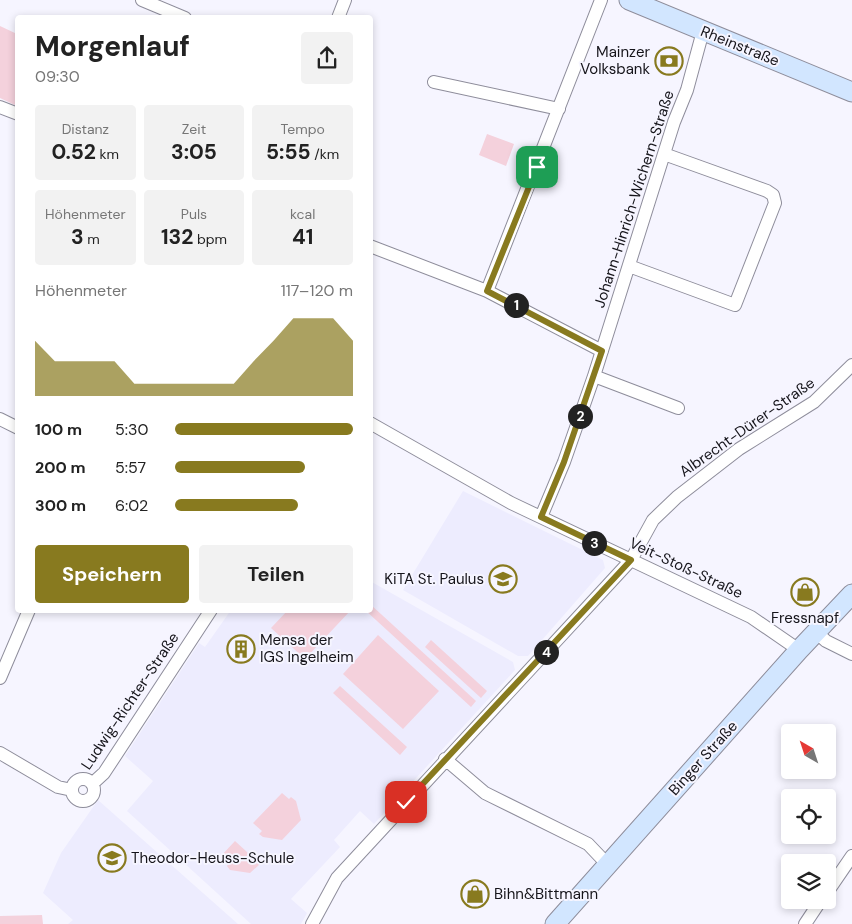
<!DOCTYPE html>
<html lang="de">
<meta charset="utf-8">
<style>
body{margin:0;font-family:"DM Sans",sans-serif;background:#f2f2f2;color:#222;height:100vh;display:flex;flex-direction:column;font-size:19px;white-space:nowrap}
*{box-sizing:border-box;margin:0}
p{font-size:16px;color:#767676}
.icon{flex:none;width:28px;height:28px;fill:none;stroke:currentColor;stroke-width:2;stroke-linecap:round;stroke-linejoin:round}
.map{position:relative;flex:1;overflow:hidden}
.drawer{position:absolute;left:15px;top:15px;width:358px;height:598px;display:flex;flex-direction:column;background:#fff;border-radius:5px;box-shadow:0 2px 8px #0003}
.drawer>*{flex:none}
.needle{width:32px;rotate:321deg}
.buttons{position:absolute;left:781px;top:724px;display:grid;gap:10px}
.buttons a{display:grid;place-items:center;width:55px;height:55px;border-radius:5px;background:#fff;box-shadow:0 2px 8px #0003;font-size:25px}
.pin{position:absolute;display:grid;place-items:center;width:42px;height:42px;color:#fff;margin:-21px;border-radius:10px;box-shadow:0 2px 8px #0006}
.km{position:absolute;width:25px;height:25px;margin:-12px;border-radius:50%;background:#222;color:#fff;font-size:14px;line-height:25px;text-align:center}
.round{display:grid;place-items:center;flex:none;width:52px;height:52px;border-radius:5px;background:#f2f2f2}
.overview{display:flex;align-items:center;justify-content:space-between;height:85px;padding:0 20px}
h1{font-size:28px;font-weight:700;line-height:38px}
.metrics{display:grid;grid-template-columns:repeat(3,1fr);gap:8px;height:85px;padding:5px 20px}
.metrics div{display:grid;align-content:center;border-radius:5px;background:#f2f2f2;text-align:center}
.metrics b{font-size:21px;font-weight:700}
.metrics small{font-size:14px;font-weight:400}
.metrics p{font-size:14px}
.chart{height:140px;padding:10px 20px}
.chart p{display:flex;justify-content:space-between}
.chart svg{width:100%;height:90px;margin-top:5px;fill:#887a1f;opacity:.7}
.cta{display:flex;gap:10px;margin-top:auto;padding:10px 20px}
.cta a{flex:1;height:58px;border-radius:5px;background:#887a1f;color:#fff;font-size:20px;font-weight:700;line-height:58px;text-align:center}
.cta a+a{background:#f2f2f2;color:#222}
ul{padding:0 20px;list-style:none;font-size:16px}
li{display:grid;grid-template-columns:80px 60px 1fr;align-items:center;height:38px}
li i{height:12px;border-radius:6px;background:#887a1f}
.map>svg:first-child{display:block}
.built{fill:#edecfe}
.green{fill:#f4d1dc}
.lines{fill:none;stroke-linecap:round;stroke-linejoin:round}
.street-casing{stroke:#8e8d9b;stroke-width:14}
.secondary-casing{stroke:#8e8d9b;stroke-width:21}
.street{stroke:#fff;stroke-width:12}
.secondary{stroke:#d2e6ff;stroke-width:19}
.route-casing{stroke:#fff;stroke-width:10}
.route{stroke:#887a1f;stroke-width:6}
.labels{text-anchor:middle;stroke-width:4;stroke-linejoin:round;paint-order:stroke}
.street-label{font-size:15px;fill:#15141a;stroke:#f6f5ff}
.poi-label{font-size:15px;fill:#15141a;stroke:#f6f5ff;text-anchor:start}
</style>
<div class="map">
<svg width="852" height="924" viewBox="0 0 852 924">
<rect width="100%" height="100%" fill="#f6f5ff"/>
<!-- built -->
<path class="built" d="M463,491L603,560L605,568L528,656H518L403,590Z
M370,581L513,662L515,670L374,824L360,811L334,840L340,847L291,899L307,913L301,924H251L127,811L153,781L125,756L199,643L205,647L231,610H370Z
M98,800L238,924H68L73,920L43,893L61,853Z"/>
<!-- green -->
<path class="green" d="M0,26L17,34V106L0,98Z
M487,134L514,144L506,166L479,155Z
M370,604L476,701L471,707L365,610H370Z
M288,610H351L305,659L271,628Z
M378,635L439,691L403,729L343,674Z
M431,640L487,691L481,698L425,647Z
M340,686L407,747L400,755L333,693Z
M282,793L289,799L291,797L296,801L301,820L282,840L263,837L259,834L262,831L253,823Z
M235,841L260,864L250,873L230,870L227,866L229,863L221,856Z
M42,915L43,924H0V916Z"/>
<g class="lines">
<!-- street casing -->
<g class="street-casing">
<path id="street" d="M142,0L185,18
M338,18L345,0
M434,82L559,109
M0,107L18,114
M370,246L487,291L602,351
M629,266L735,305L775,203L773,195L767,191L664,154
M487,291L601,0
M594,376L678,408
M0,419L18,428
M370,423L511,503L751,617L799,650
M541,517L564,462L594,376L674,122L687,90L703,31
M816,632L826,641L852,654
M0,678L29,610
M0,753L58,787L72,790
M445,759L485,793L588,844L608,865
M72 790a11 11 0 1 1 22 0a11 11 0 1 1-22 0Z
M92,784L104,773L211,610
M828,891L852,856
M312,924L337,878L631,560L653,520L677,497L739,449L814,402L852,365
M805,924L821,900"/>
</g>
<!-- secondary casing -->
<g class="secondary-casing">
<path id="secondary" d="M629,0L852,92
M555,924L799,650L852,594"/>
</g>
<!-- street -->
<use href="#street" class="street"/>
<!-- secondary -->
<use href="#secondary" class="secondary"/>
</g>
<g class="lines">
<!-- route casing -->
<g class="route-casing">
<path id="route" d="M406,802L631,560L541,517L564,462L602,351L487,291L537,167"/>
</g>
<!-- route -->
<use href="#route" class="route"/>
</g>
<!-- icons -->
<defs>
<g id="bank-ring" transform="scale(1.4375)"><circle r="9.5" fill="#f6f5ff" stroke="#887a1f" stroke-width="1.5"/><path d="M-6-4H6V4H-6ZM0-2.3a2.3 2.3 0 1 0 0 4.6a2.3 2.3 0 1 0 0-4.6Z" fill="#887a1f"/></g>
<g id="school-ring" transform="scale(1.4375)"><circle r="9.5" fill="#f6f5ff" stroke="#887a1f" stroke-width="1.5"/><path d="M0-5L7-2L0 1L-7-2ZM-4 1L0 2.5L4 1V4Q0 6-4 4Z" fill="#887a1f"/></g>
<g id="shop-ring" transform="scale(1.4375)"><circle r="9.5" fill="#f6f5ff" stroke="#887a1f" stroke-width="1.5"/><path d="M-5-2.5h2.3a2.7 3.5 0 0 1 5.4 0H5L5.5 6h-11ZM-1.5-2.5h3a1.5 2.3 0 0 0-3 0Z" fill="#887a1f"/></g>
<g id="building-ring" transform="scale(1.4375)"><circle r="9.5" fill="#f6f5ff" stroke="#887a1f" stroke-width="1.5"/><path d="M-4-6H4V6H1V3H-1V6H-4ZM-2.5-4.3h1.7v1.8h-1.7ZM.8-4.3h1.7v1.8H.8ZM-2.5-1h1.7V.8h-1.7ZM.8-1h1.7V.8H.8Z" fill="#887a1f"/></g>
</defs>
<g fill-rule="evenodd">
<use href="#bank-ring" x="669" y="61"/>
<use href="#school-ring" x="503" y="579"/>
<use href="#shop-ring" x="805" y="592"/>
<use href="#building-ring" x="241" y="649"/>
<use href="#school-ring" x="112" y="858"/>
<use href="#shop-ring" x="475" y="894"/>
</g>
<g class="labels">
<!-- street labels -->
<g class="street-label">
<text transform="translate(740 46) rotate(22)" y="5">Rheinstraße</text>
<text transform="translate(634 199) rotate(-72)" y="5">Johann-Hinrich-Wichern-Straße</text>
<text transform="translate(747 427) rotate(-35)" y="5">Albrecht-Dürer-Straße</text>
<text transform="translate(686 568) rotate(25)" y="5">Veit-Stoß-Straße</text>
<text transform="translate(130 701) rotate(-56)" y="5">Ludwig-Richter-Straße</text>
<text transform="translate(703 758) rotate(-48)" y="5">Binger Straße</text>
</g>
<!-- poi labels -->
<g class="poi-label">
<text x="650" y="57" text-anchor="end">Mainzer<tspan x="650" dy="17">Volksbank</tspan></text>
<text x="484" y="584" text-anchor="end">KiTA St. Paulus</text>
<text x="805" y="623" text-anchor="middle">Fressnapf</text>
<text x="260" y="645">Mensa der<tspan x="260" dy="17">IGS Ingelheim</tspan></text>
<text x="131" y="863">Theodor-Heuss-Schule</text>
<text x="494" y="899">Bihn&amp;Bittmann</text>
</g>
</g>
</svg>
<div class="buttons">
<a><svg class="needle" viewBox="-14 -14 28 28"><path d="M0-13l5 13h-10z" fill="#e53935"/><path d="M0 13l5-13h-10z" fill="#767676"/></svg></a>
<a><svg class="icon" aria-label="locate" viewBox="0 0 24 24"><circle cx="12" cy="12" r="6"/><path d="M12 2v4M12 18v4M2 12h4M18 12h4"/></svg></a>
<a><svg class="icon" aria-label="layers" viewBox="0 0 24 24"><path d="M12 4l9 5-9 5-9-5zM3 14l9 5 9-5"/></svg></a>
</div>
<div class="pin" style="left:537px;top:167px;background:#1e9e55"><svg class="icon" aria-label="arrive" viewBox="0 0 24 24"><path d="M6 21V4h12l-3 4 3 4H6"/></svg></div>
<div class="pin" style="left:406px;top:802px;background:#d93025"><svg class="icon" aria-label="check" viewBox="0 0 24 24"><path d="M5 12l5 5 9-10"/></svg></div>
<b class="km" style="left:516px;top:305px">1</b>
<b class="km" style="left:580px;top:416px">2</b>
<b class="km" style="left:594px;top:543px">3</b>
<b class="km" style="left:546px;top:652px">4</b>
<section class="drawer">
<div class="overview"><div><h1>Morgenlauf</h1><p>09:30</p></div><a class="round"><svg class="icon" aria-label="share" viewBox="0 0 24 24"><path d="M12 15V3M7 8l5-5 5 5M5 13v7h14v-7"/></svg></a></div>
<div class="metrics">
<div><p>Distanz</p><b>0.52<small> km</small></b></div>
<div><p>Zeit</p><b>3:05</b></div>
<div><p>Tempo</p><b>5:55<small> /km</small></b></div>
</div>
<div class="metrics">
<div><p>Höhenmeter</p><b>3<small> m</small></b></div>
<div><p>Puls</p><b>132<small> bpm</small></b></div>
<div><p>kcal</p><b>41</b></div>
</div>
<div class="chart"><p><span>Höhenmeter</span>117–120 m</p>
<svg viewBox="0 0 160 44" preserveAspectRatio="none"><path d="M0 44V17L10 27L20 27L30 27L40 27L50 38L60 38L70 38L80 38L90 38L100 38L110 27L120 17L130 6L140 6L150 6L160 17V44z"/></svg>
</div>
<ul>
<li><b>100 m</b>5:30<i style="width:100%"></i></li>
<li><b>200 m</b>5:57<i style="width:73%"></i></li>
<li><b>300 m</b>6:02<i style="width:69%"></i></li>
</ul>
<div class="cta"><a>Speichern</a><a>Teilen</a></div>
</section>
</div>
